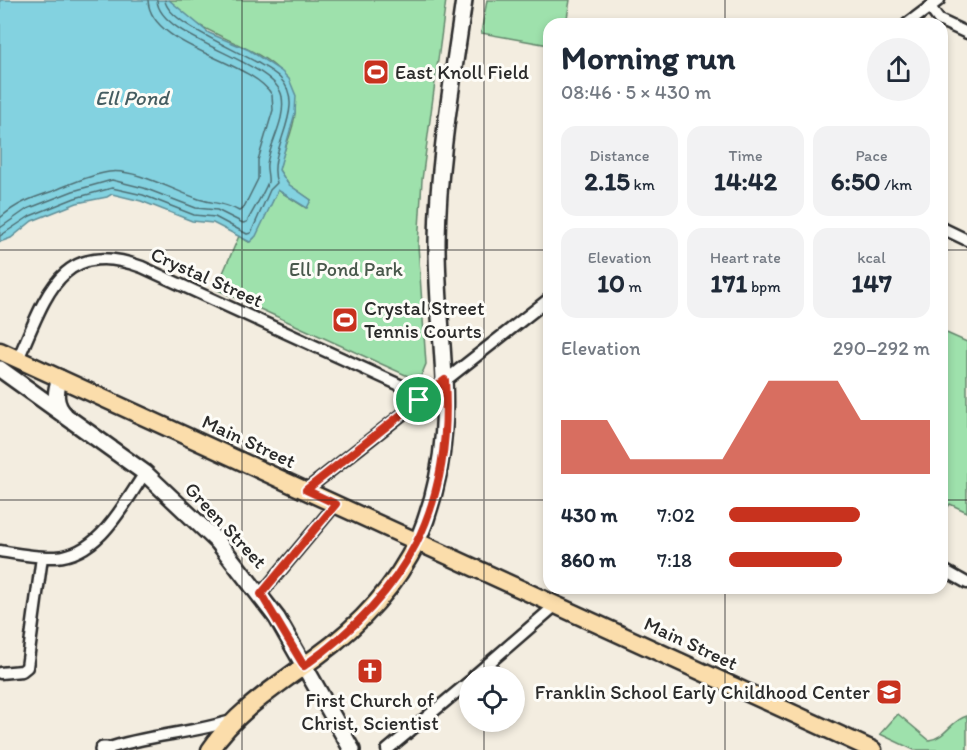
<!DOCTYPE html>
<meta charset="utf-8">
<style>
body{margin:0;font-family:Itim,sans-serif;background:#f2f2f3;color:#1f2937;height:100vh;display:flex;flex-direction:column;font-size:22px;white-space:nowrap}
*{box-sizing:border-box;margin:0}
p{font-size:20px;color:#747a83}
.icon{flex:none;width:33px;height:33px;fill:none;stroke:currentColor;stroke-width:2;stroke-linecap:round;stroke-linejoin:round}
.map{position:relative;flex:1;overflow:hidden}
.drawer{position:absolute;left:543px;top:18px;width:405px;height:576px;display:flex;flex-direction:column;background:#fff;border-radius:18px;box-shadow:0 3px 9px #0003}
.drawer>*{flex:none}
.controls{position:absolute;left:459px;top:666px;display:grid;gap:12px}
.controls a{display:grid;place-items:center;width:66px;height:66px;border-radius:50%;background:#fff;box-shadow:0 3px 9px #0003;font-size:30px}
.pin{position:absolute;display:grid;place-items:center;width:51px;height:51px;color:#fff;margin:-26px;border:3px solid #fff;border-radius:50%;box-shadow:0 2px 6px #0007}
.round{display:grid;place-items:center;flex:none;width:63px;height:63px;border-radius:32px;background:#f2f2f3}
.head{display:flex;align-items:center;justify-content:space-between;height:102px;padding:0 18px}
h1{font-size:33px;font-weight:700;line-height:45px}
.metrics{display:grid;grid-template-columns:repeat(3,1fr);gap:9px;height:102px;padding:6px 18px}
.metrics div{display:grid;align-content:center;border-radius:15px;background:#f2f2f3;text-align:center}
.metrics b{font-size:26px;font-weight:700}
.metrics small{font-size:16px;font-weight:400}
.metrics p{font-size:16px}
.chart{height:168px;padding:12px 18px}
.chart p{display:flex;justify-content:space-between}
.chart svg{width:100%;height:108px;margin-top:6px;fill:#c8321e;opacity:.7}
ul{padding:0 18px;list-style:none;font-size:20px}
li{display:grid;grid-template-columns:96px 72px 1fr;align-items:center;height:45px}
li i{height:15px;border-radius:8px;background:#c8321e}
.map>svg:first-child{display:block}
.green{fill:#9ee1ac;stroke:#64866c;stroke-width:1.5}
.water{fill:#83d2e0;stroke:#608f98;stroke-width:1.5}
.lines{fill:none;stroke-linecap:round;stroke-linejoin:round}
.shore{stroke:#4e6e73;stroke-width:1.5}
.street-casing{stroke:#2b2b2b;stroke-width:15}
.secondary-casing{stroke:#2b2b2b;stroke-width:20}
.primary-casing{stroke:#2b2b2b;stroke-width:21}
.street{stroke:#fdfcf7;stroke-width:10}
.secondary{stroke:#fdfcf7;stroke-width:15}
.primary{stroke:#fbddab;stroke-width:16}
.route-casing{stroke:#fff;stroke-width:12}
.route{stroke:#c8321e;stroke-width:8}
.grid{fill:none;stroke:#2b2b2b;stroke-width:1.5;stroke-opacity:0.55}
.labels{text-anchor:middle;stroke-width:6;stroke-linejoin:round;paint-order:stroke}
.poi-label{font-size:20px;fill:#2b2b2b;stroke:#fdfcf7;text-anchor:start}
.park-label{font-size:20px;fill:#48584b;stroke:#fdfcf7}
.street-label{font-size:20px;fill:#2b2b2b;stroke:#fdfcf7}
.water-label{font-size:21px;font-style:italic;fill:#455d61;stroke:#fdfcf7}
</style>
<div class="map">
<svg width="967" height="750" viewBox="0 0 967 750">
<rect width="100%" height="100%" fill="#f3ede0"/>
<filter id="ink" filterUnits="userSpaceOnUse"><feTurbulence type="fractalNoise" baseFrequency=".0167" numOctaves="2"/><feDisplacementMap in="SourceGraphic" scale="12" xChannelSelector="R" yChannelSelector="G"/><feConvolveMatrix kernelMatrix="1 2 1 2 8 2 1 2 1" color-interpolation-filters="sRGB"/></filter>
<g filter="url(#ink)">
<!-- green -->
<path class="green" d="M169,0H446L422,180L418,245L426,364L421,376L410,377L216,289L239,236L249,242L254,238L278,190L306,208L311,200L288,184L279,170C282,151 294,132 295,113C299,45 201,45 169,0Z
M487,0H570L566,24H549V45L481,33Z
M942,331L967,342V512L950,504L942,515Z
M898,714L929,740C946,738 951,720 967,716V750H914L880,734Z"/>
<!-- water -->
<path class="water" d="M0,0H169L209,33L249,50L281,71L289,79L296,96L295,113L279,170L288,184L311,200L307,208L278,190L256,236L250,242L213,223L192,221L141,201L112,194L107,197L77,203L32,221L11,238L0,242Z"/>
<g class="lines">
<!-- shore -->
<path class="shore" d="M0,218C17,203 32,198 53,191C71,184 89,175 109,172C133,168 173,190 196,198C211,204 221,201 239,211L243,209L258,179V160L273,110L272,95C252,60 150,48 148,0
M0,228L27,209L73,191L112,180L144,188L196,208L217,210L243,223L247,222C253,210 264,193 268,182C269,177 266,169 267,164C270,142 286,120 282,97C277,61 159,40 157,0
M0,236L30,216L75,198L112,188L143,195L194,215L215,217L247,234L251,233L270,190L277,183C265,150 309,108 280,78C259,57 167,26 165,0"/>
<!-- street casing -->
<g class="street-casing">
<path id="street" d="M930,8L939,20L967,33
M907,24L939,0
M942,228L967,240
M18,359C46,297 60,237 142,267L402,386L419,400
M306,490L549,299
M0,551C18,554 38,558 56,557C100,554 123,505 145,473
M942,569L967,583
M261,594L336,504
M0,673L22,671L27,667L42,557
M474,676L557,604
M106,749C149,734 192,734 234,720
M387,750L470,681"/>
</g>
<!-- secondary casing -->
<g class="secondary-casing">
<path id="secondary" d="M0,369L145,473L218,542L277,618L352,750
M60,378C55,392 54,404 65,415
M418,540C464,431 436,351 437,240C438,160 453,79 464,0
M103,750H106"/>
</g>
<!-- primary casing -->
<g class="primary-casing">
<path id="primary" d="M0,351L873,750
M210,750C237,710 278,685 316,657C359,626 395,588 418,540"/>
</g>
<!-- street -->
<use href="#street" class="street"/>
<!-- secondary -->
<use href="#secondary" class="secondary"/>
<!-- primary -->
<use href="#primary" class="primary"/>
</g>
</g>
<g class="lines" filter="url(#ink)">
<!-- route casing -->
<g class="route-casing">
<path id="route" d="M445,380C453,507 407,593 304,666L261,594L336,504L306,490Z"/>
</g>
<!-- route -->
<use href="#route" class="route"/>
</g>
<!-- grid -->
<path class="grid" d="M242,0V750M484,0V676M725,0V24M0,250H549M942,250H967M0,500H549M942,500H967M725,588V750M484,722V750"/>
<!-- icons -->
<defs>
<g id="stadium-square" transform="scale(1.35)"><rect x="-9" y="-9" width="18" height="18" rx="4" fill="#c8321e" stroke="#fdfcf7"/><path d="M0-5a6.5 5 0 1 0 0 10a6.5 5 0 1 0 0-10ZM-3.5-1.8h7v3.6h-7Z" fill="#fff"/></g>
<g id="church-square" transform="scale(1.35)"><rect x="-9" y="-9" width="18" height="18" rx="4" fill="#c8321e" stroke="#fdfcf7"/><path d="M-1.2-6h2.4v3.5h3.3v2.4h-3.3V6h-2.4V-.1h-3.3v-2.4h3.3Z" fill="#fff"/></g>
<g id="school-square" transform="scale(1.35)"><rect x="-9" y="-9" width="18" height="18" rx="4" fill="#c8321e" stroke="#fdfcf7"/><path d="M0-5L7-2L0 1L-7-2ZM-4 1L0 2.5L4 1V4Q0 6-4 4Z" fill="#fff"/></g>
</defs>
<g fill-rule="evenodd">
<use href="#stadium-square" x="376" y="72"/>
<use href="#stadium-square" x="345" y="320"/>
<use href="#church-square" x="370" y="671"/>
<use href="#school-square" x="889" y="692"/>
</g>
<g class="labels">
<!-- poi labels -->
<g class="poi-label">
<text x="395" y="79">East Knoll Field</text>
<text x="364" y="315">Crystal Street<tspan x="364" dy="23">Tennis Courts</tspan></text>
<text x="870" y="699" text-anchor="end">Franklin School Early Childhood Center</text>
<text x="370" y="707" text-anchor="middle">First Church of<tspan x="370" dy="23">Christ, Scientist</tspan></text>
</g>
<!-- park labels -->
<g class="park-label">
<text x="346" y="276">Ell Pond Park</text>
</g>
<!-- street labels -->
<g class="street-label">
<text transform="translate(207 277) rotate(24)" y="7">Crystal Street</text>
<text transform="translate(249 441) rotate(25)" y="7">Main Street</text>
<text transform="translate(226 525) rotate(47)" y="7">Green Street</text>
<text transform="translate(691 643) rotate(25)" y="7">Main Street</text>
</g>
<!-- water labels -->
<g class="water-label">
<text x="132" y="105">Ell Pond</text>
</g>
</g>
</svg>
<div class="controls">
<a><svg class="icon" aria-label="locate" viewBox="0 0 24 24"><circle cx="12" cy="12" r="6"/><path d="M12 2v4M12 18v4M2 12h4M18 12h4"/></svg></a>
</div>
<div class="pin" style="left:419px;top:400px;background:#1e9e55"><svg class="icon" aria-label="arrive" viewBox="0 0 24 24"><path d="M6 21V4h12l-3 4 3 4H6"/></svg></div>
<section class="drawer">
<div class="head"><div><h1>Morning run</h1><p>08:46 · 5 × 430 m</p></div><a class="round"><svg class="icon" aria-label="share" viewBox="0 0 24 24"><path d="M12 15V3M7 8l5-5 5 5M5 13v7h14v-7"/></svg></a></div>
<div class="metrics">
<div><p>Distance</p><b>2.15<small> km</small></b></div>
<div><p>Time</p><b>14:42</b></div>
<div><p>Pace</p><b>6:50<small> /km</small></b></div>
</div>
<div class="metrics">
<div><p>Elevation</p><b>10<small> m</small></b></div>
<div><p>Heart rate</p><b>171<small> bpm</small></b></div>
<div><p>kcal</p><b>147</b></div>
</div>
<div class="chart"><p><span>Elevation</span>290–292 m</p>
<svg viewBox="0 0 160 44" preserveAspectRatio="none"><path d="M0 44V22L10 22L20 22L30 38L40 38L50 38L60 38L70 38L80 22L90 6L100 6L110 6L120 6L130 22L140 22L150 22L160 22V44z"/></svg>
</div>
<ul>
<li><b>430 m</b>7:02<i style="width:65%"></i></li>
<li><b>860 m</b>7:18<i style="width:56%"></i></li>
</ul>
</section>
</div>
